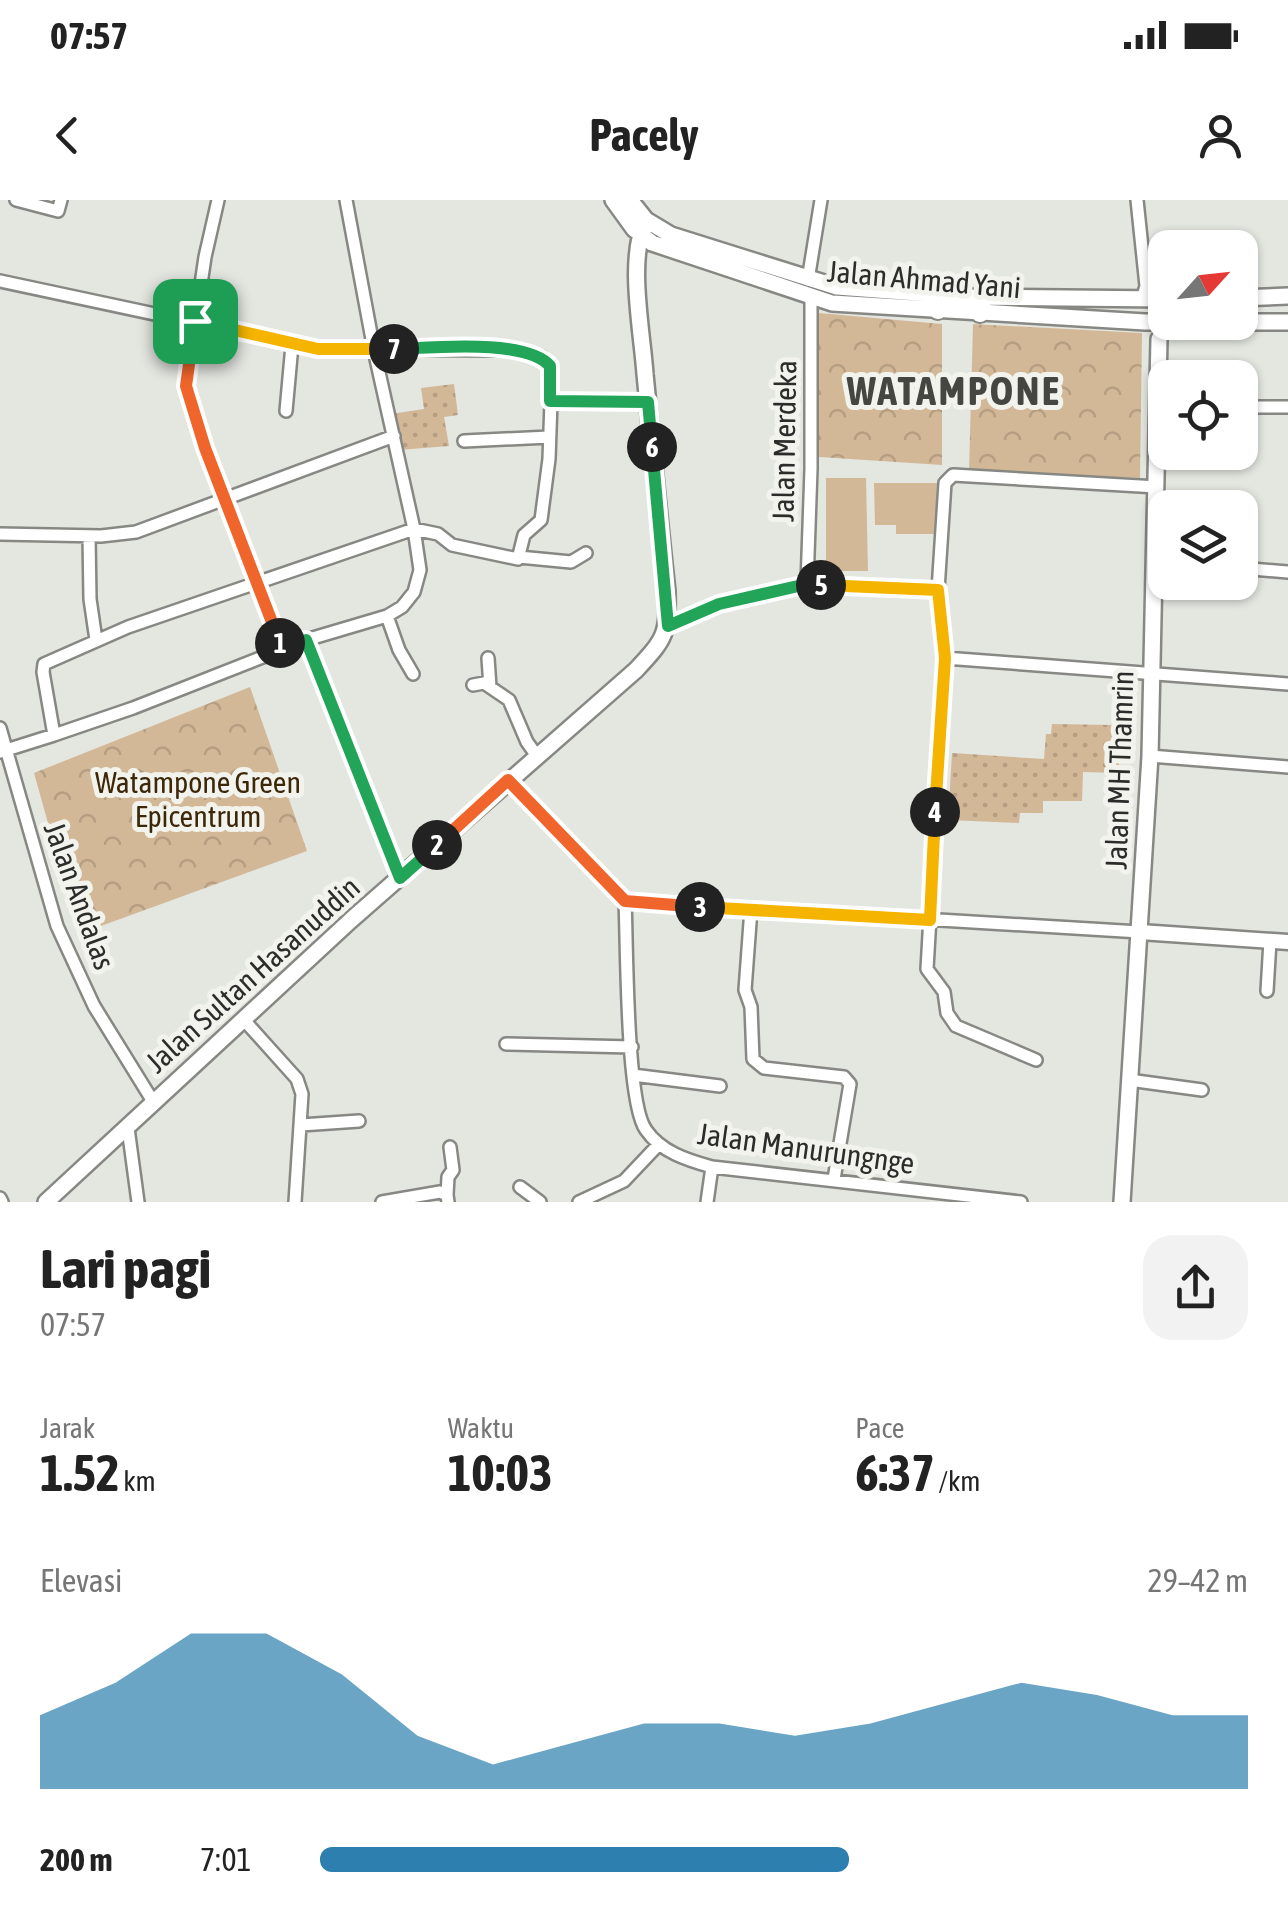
<!DOCTYPE html>
<html lang="id">
<meta charset="utf-8">
<style>
body{margin:0;font-family:"Asap Condensed",sans-serif;background:#f2f2f2;color:#222;height:100vh;display:flex;flex-direction:column;font-size:38px;white-space:nowrap}
*{box-sizing:border-box;margin:0}
p{font-size:32px;color:#767676}
.icon{flex:none;width:55px;height:55px;fill:none;stroke:currentColor;stroke-width:2;stroke-linecap:round;stroke-linejoin:round}
.map{position:relative;height:1002px;overflow:hidden}
.panel{display:flex;flex-direction:column;background:#fff;flex:1}
.panel>*{flex:none}
.needle{width:65px;rotate:63deg}
.buttons{position:absolute;left:1148px;top:30px;display:grid;gap:20px}
.buttons a{display:grid;place-items:center;width:110px;height:110px;border-radius:20px;background:#fff;box-shadow:0 2px 8px #0004;font-size:50px}
.pin{position:absolute;display:grid;place-items:center;width:85px;height:85px;color:#fff;margin:-42px;border-radius:20px;box-shadow:0 5px 15px #0006}
.km{position:absolute;width:50px;height:50px;margin:-25px;border-radius:50%;background:#222;color:#fff;font-size:28px;line-height:50px;text-align:center}
.round{display:grid;place-items:center;flex:none;width:105px;height:105px;border-radius:30px;background:#f2f2f2}
.headline{display:flex;align-items:center;justify-content:space-between;height:170px;padding:0 40px}
h1{font-size:55px;font-weight:700;line-height:75px}
.stats{display:grid;grid-template-columns:repeat(3,1fr);gap:15px;height:170px;padding:10px 40px}
.stats div{display:grid;align-content:center}
.stats b{font-size:50px;font-weight:700}
.stats small{font-size:28px;font-weight:400}
.stats p{font-size:28px}
.chart{height:280px;padding:20px 40px}
.chart p{display:flex;justify-content:space-between}
.chart svg{width:100%;height:180px;margin-top:10px;fill:#2c7faf;opacity:.7}
ul{padding:0 40px;list-style:none;font-size:32px}
li{display:grid;grid-template-columns:160px 120px 1fr;align-items:center;height:75px}
li i{height:25px;border-radius:12px;background:#2c7faf}
.status{display:flex;justify-content:space-between;align-items:center;height:70px;padding:0 50px;background:#fff;direction:ltr}
.status svg{height:28px;fill:currentColor}
header{display:flex;justify-content:space-between;align-items:center;height:130px;padding:0 40px;background:#fff;font-size:45px;font-weight:700}
.map>svg:first-child{display:block}
.grass{fill:url(#grass-dots)}
.park{fill:url(#park-crowns)}
.pitch{fill:#d3b897}
.lines{fill:none;stroke-linecap:round;stroke-linejoin:round}
.minor-casing{stroke:#878883;stroke-width:16}
.tertiary-casing{stroke:#878883;stroke-width:19}
.secondary-casing{stroke:#878883;stroke-width:20}
.primary-casing{stroke:#878883;stroke-width:22}
.minor{stroke:#fff;stroke-width:11}
.tertiary{stroke:#fff;stroke-width:14}
.secondary{stroke:#fff;stroke-width:15}
.primary{stroke:#fff;stroke-width:18}
.split-1-casing{stroke:#fff;stroke-width:20}
.split-2-casing{stroke:#fff;stroke-width:20}
.split-3-casing{stroke:#fff;stroke-width:20}
.split-4-casing{stroke:#fff;stroke-width:20}
.split-5-casing{stroke:#fff;stroke-width:20}
.split-6-casing{stroke:#fff;stroke-width:20}
.split-7-casing{stroke:#fff;stroke-width:20}
.split-8-casing{stroke:#fff;stroke-width:20}
.split-1{stroke:#f0652b;stroke-width:12}
.split-2{stroke:#22a559;stroke-width:12}
.split-3{stroke:#f0652b;stroke-width:12}
.split-4{stroke:#f5b400;stroke-width:12}
.split-5{stroke:#f5b400;stroke-width:12}
.split-6{stroke:#22a559;stroke-width:12}
.split-7{stroke:#22a559;stroke-width:12}
.split-8{stroke:#f5b400;stroke-width:12}
.labels{text-anchor:middle;stroke-width:10;stroke-linejoin:round;paint-order:stroke}
.street-label{font-size:30px;fill:#2c2d2b;stroke:#f2f3ed}
.park-label{font-size:30px;fill:#3d2709;stroke:#f2f3ed}
.district-label{font-size:40px;font-weight:bold;letter-spacing:2.5px;fill:#454641;stroke:#f2f3ed}
</style>
<div class="status"><b>07:57</b><svg viewBox="0 0 49 12"><path d="M0 12V9h3v3zM5 12V6h3v6zM10 12V3h3v9zM15 12V0h3v12zM26 1h20v11H26zM47 4h2v5h-2z"/></svg></div>
<header><svg class="icon" aria-label="back" viewBox="0 0 24 24"><path d="M15 5l-7 7 7 7"/></svg>Pacely<svg class="icon" aria-label="person" viewBox="0 0 24 24"><circle cx="12" cy="8" r="4"/><path d="M4 21q1-7 8-7t8 7"/></svg></header>
<div class="map">
<svg width="1288" height="1002" viewBox="0 0 1288 1002">
<defs>
<pattern id="grass-dots" width="8" height="8" patternUnits="userSpaceOnUse" patternTransform="scale(2.5)"><rect width="8" height="8" fill="#d3b897"/><path d="M2 2h.1M6 6h.1" fill="none" stroke="#b59e82" stroke-width="1.8" stroke-linecap="round"/></pattern>
<pattern id="park-crowns" width="20" height="18" patternUnits="userSpaceOnUse" patternTransform="scale(2.5)"><rect width="20" height="18" fill="#d3b897"/><path d="M2 6a3 3 0 1 1 6 0M12 15a3 3 0 1 1 6 0" fill="none" stroke="#b59e82"/></pattern>
</defs>
<rect width="100%" height="100%" fill="#e4e6e0"/>
<!-- grass -->
<path class="grass" d="M454,184L458,215L444,217L449,246L399,250L391,214L424,209L421,188Z
M1052,524L1114,525V537L1119,538V573L1083,572L1082,601H1043V613H1020L1019,623L948,620L952,553L1044,559L1046,534H1051Z"/>
<!-- park -->
<path class="park" d="M819,113L942,124V265L819,257Z
M973,124L1142,133L1140,278L969,271Z
M250,487L307,651L79,734L34,573Z"/>
<!-- pitch -->
<path class="pitch" d="M826,278H866L868,371H826Z
M874,283H937L936,334H896V325H875Z"/>
<g class="lines">
<!-- minor casing -->
<g class="minor-casing">
<path id="minor" d="M16,0L58,11L61,0
M218,0L205,57L186,186L205,247L282,450
M1137,0L1146,86L1142,99
M808,80L821,0
M0,81L318,149L518,150L542,157L552,173L549,259L541,320L524,335L518,359L452,345L438,334L414,329L128,427L44,464L43,472L54,535L0,552
M550,201L648,203
M1240,207H1288
M286,211L292,145
M464,241L549,237
M0,334L101,336L136,332L394,236
M89,336L90,399L96,440
M519,357L571,362L586,353
M1240,368L1288,372
M807,384L811,269V98
M387,416L399,450L413,474
M668,426L719,405L807,384L938,390
M306,440L400,678
M488,458L490,487
M945,458L1288,484
M473,485L484,483L509,500L527,542L537,556
M0,528L57,726L94,806L154,903
M54,535L133,508L306,440L387,416L402,407L414,392L420,370L414,329L374,150L346,0
M1150,556L1288,567
M509,580L625,701L1140,732
M625,701C627,743 626,904 646,930C661,952 687,960 712,967L1021,1002
M751,709L745,790L751,807L753,859L764,868L844,877L850,884L834,979
M1267,791L1270,741
M244,820L297,879L302,894L295,1002
M506,844L632,847
M1036,860L956,826L947,813L944,792L927,769L945,458L938,390L945,283L953,275L1157,287
M633,875L720,886
M1129,880L1202,890
M301,925L359,921
M128,928L138,1002
M520,987L540,1002
M447,995L448,977L453,970L450,947
M0,998L2,1002
M382,1002L440,992L447,995L448,1002
M579,1002L624,981L659,944
M707,1002L712,967"/>
</g>
<!-- tertiary casing -->
<g class="tertiary-casing">
<path id="tertiary" d="M1140,732L1288,742"/>
</g>
<!-- secondary casing -->
<g class="secondary-casing">
<path id="secondary" d="M613,0L634,29L652,43L832,103L1145,122H1288
M630,0L646,20L671,35L837,87L971,97L1165,99
M1240,98L1288,96
M46,1002L351,720L636,470C666,438 668,434 667,391C659,319 652,246 645,174C642,130 627,59 646,20
M1122,1002L1150,556L1159,139"/>
</g>
<!-- primary casing -->
<g class="primary-casing">
<path id="primary" d="M938,110L939,94
M980,113L981,97"/>
</g>
<!-- minor -->
<use href="#minor" class="minor"/>
<!-- tertiary -->
<use href="#tertiary" class="tertiary"/>
<!-- secondary -->
<use href="#secondary" class="secondary"/>
<!-- primary -->
<use href="#primary" class="primary"/>
</g>
<g class="lines">
<!-- split-1 casing -->
<g class="split-1-casing">
<path id="split-1" d="M195,121L186,186L205,248L280,443"/>
</g>
<!-- split-2 casing -->
<g class="split-2-casing">
<path id="split-2" d="M280,443L282,450L306,440L400,678L437,645"/>
</g>
<!-- split-3 casing -->
<g class="split-3-casing">
<path id="split-3" d="M437,645L508,580L625,701L700,707"/>
</g>
<!-- split-4 casing -->
<g class="split-4-casing">
<path id="split-4" d="M700,707L930,720L935,612"/>
</g>
<!-- split-5 casing -->
<g class="split-5-casing">
<path id="split-5" d="M821,385L938,390L945,458L935,612"/>
</g>
<!-- split-6 casing -->
<g class="split-6-casing">
<path id="split-6" d="M652,247L668,426L719,404L807,384L821,385"/>
</g>
<!-- split-7 casing -->
<g class="split-7-casing">
<path id="split-7" d="M394,149C430,148 526,138 550,166V201L648,202L652,247"/>
</g>
<!-- split-8 casing -->
<g class="split-8-casing">
<path id="split-8" d="M195,121L318,149H394"/>
</g>
<!-- split-1 -->
<use href="#split-1" class="split-1"/>
<!-- split-2 -->
<use href="#split-2" class="split-2"/>
<!-- split-3 -->
<use href="#split-3" class="split-3"/>
<!-- split-4 -->
<use href="#split-4" class="split-4"/>
<!-- split-5 -->
<use href="#split-5" class="split-5"/>
<!-- split-6 -->
<use href="#split-6" class="split-6"/>
<!-- split-7 -->
<use href="#split-7" class="split-7"/>
<!-- split-8 -->
<use href="#split-8" class="split-8"/>
</g>
<g class="labels">
<!-- street labels -->
<g class="street-label">
<text transform="translate(924 80) rotate(5)" y="10">Jalan Ahmad Yani</text>
<text transform="translate(785 241) rotate(-89)" y="10">Jalan Merdeka</text>
<text transform="translate(1120 570) rotate(-88)" y="10">Jalan MH Thamrin</text>
<text transform="translate(79 696) rotate(70)" y="10">Jalan Andalas</text>
<text transform="translate(253 775) rotate(-42)" y="10">Jalan Sultan Hasanuddin</text>
<text transform="translate(806 949) rotate(8)" y="10">Jalan Manurungnge</text>
</g>
<!-- park labels -->
<g class="park-label">
<text x="198" y="593">Watampone Green<tspan x="198" dy="34">Epicentrum</tspan></text>
</g>
<!-- district labels -->
<g class="district-label">
<text x="954" y="205">WATAMPONE</text>
</g>
</g>
</svg>
<div class="buttons">
<a><svg class="needle" viewBox="-14 -14 28 28"><path d="M0-13l5 13h-10z" fill="#e53935"/><path d="M0 13l5-13h-10z" fill="#767676"/></svg></a>
<a><svg class="icon" aria-label="locate" viewBox="0 0 24 24"><circle cx="12" cy="12" r="6"/><path d="M12 2v4M12 18v4M2 12h4M18 12h4"/></svg></a>
<a><svg class="icon" aria-label="layers" viewBox="0 0 24 24"><path d="M12 4l9 5-9 5-9-5zM3 14l9 5 9-5"/></svg></a>
</div>
<div class="pin" style="left:195px;top:121px;background:#1e9e55"><svg class="icon" aria-label="arrive" viewBox="0 0 24 24"><path d="M6 21V4h12l-3 4 3 4H6"/></svg></div>
<b class="km" style="left:280px;top:443px">1</b>
<b class="km" style="left:437px;top:645px">2</b>
<b class="km" style="left:700px;top:707px">3</b>
<b class="km" style="left:935px;top:612px">4</b>
<b class="km" style="left:821px;top:385px">5</b>
<b class="km" style="left:652px;top:247px">6</b>
<b class="km" style="left:394px;top:149px">7</b>
</div>
<section class="panel">
<div class="headline"><div><h1>Lari pagi</h1><p>07:57</p></div><a class="round"><svg class="icon" aria-label="share" viewBox="0 0 24 24"><path d="M12 15V3M7 8l5-5 5 5M5 13v7h14v-7"/></svg></a></div>
<div class="stats">
<div><p>Jarak</p><b>1.52<small> km</small></b></div>
<div><p>Waktu</p><b>10:03</b></div>
<div><p>Pace</p><b>6:37<small> /km</small></b></div>
</div>
<div class="chart"><p><span>Elevasi</span>29–42 m</p>
<svg viewBox="0 0 160 44" preserveAspectRatio="none"><path d="M0 44V26L10 18L20 6L30 6L40 16L50 31L60 38L70 33L80 28L90 28L100 31L110 28L120 23L130 18L140 21L150 26L160 26V44z"/></svg>
</div>
<ul>
<li><b>200 m</b>7:01<i style="width:57%"></i></li>
</ul>
</section>
